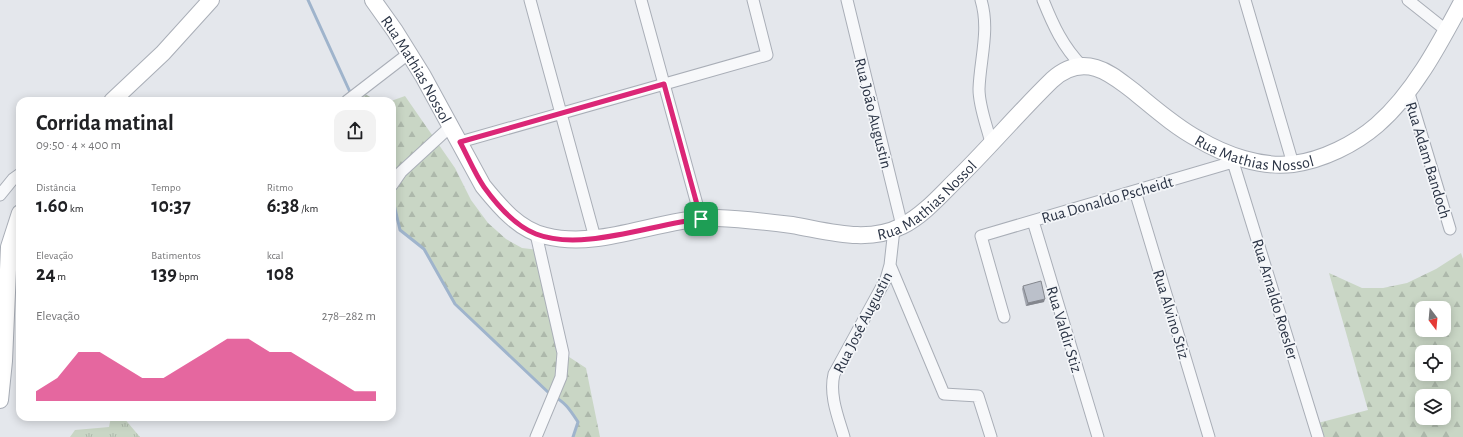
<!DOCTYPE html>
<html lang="pt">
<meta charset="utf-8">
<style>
body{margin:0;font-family:"Alegreya Sans",sans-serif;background:#f2f2f2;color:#202124;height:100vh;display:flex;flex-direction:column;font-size:15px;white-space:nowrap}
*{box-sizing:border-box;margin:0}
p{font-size:13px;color:#757577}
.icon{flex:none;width:22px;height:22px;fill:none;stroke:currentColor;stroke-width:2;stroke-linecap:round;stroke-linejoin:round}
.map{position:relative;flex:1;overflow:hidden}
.details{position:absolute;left:16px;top:97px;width:380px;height:324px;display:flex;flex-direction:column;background:#fff;border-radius:12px;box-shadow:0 2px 10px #0003}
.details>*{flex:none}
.needle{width:26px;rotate:164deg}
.fabs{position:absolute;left:1415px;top:301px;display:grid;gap:8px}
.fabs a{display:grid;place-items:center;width:36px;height:36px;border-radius:8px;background:#fff;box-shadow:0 2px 10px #0003;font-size:20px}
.pin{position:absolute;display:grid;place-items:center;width:34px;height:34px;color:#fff;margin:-17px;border-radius:8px;box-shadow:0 2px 6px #0006}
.round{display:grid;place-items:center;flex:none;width:42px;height:42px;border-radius:12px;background:#f2f2f2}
.overview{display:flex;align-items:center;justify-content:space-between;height:68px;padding:0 20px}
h1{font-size:22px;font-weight:600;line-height:30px}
.metrics{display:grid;grid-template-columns:repeat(3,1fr);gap:6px;height:68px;padding:4px 20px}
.metrics div{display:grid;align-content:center}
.metrics b{font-size:20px;font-weight:600}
.metrics small{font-size:11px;font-weight:400}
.metrics p{font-size:11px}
.chart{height:112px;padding:8px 20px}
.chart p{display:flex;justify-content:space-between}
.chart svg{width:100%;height:72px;margin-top:4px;fill:#db2777;opacity:.7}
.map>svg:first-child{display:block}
.grass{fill:url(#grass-tufts)}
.forest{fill:url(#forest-firs);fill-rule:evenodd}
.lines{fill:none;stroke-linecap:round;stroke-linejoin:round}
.stream{stroke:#9fb4cc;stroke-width:3}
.street-casing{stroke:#a9aeb7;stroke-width:13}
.secondary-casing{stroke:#a9aeb7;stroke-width:18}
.street{stroke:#f7f8fa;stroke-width:11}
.secondary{stroke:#fff;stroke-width:16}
.wall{fill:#a1a5ae}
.shaded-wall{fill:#83868d}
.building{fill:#bbc0ca;stroke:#83868d}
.route-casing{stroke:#fff;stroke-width:8}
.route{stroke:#db2777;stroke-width:5}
.labels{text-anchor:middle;stroke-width:3.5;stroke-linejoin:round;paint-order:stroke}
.street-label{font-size:16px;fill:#2b3445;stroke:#f4f6f9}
</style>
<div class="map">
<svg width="1463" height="437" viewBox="0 0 1463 437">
<defs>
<pattern id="grass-tufts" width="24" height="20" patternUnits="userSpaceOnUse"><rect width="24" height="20" fill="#c9d6c5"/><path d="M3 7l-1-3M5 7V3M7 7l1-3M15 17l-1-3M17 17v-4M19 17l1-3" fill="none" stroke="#adb8ab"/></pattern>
<pattern id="forest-firs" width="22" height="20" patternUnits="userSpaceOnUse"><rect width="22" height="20" fill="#c9d6c5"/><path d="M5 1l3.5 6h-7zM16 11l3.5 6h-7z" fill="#adb8ab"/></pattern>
</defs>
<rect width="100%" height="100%" fill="#e4e7ec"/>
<!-- grass -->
<path class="grass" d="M111,417H123L140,437H70L75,430L109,427Z"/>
<!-- forest -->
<path class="forest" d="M360,91L377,101H347Z
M405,96L455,168L471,200L488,223L506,239L522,248L539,250L563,353L586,368L600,437H573L578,422C569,408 565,402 550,394L455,304L424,249L400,230L393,200L396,180L392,172V101H391Z
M1461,253L1463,259V437H1318L1314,424L1368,410L1329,273L1362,288H1383L1407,283L1436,269ZM1422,308H1444V330H1422ZM1422,352H1444V374H1422ZM1422,396H1444V418H1422Z"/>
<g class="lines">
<!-- stream -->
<path class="stream" d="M308,0L350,92
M395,187L393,200L400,230L424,249L455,304L550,394C565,402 569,408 578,422L573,437"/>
<!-- street casing -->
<g class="street-casing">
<path id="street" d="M530,0L595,238
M641,0L701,219
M847,0L902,226
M981,0C990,30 980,59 979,89C979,107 987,126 991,143
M1043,0C1053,25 1063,47 1082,66
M1245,0L1293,164
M1408,0L1447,31
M1408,90L1450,229
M347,101L408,54
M460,142L767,55L753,0
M1234,156L1233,162L1318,437
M392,185L401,172L451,126
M1135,191L1209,437
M0,195L13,179L20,174
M1033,221L1098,437
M536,234L563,353L561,377L536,437
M890,265L944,394L978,396L991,437
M1004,317L981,236L1233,162
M844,437C838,417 829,395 834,374L886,279L890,265L894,229"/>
</g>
<!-- secondary casing -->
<g class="secondary-casing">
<g id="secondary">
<path id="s1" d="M373,0L395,31L423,76L483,186C500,207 519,230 546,236C602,250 660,217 717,218C742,219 768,222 792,225C828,231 867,244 902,226C922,216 939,197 954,182C988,149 1018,113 1052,80C1064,69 1079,63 1096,68C1110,72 1121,82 1132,90C1153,107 1174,126 1198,139C1225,155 1261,168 1293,164C1323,160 1355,144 1377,125C1414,93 1440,43 1463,0"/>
<path d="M112,101L163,53L211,0"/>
<path d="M0,400L4,361L9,247L20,213"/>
</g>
</g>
<!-- street -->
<use href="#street" class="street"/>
<!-- secondary -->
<use href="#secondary" class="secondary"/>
</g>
<!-- wall -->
<path class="wall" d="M1023,286L1044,302L1026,306L1022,289Z"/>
<!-- shaded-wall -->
<path class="shaded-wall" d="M1045,299L1044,302L1026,306L1028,303Z"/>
<!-- building -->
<path class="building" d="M1041,281L1045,299L1028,303L1023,286Z"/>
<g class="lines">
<!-- route casing -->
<g class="route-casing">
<path id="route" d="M664,84L701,219C652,224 582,252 536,234C515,226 497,205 484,187C475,174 468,157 460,142Z"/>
</g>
<!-- route -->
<use href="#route" class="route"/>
</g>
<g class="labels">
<!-- street labels -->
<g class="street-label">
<text dy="6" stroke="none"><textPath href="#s1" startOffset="82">Rua Mathias Nossol</textPath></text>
<text transform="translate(874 113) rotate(76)" y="6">Rua João Augustin</text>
<text dy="6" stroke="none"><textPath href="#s1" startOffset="1101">Rua Mathias Nossol</textPath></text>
<text transform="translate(1429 160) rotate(73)" y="6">Rua Adam Bandoch</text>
<text dy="6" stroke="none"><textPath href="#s1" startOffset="694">Rua Mathias Nossol</textPath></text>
<text transform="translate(1107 199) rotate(-16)" y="6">Rua Donaldo Pscheidt</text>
<text transform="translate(1276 299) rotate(73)" y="6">Rua Arnaldo Roesler</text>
<text transform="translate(1172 314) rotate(73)" y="6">Rua Alvino Stiz</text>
<text transform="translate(862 322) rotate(-63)" y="6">Rua José Augustin</text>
<text transform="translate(1065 329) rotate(73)" y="6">Rua Valdir Stiz</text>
</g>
</g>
</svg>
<div class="fabs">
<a><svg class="needle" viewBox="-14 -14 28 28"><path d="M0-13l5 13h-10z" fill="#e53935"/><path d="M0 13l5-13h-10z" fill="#757577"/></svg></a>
<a><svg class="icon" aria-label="locate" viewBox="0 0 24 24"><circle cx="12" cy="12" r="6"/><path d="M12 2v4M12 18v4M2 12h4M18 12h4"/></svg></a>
<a><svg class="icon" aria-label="layers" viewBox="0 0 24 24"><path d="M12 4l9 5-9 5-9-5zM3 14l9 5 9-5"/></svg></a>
</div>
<div class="pin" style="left:701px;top:219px;background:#1e9e55"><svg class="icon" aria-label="arrive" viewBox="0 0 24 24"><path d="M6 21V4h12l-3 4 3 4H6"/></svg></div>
<section class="details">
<div class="overview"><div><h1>Corrida matinal</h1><p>09:50 · 4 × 400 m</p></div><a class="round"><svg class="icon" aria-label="share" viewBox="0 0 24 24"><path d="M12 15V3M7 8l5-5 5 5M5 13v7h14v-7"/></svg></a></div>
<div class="metrics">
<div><p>Distância</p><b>1.60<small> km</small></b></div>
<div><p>Tempo</p><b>10:37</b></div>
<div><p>Ritmo</p><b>6:38<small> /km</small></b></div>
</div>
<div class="metrics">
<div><p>Elevação</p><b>24<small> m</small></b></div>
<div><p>Batimentos</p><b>139<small> bpm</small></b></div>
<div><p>kcal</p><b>108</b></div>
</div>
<div class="chart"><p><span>Elevação</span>278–282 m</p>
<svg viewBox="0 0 160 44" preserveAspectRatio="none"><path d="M0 44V38L10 30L20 14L30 14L40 22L50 30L60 30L70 22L80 14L90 6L100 6L110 14L120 14L130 22L140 30L150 38L160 38V44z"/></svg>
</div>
</section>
</div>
